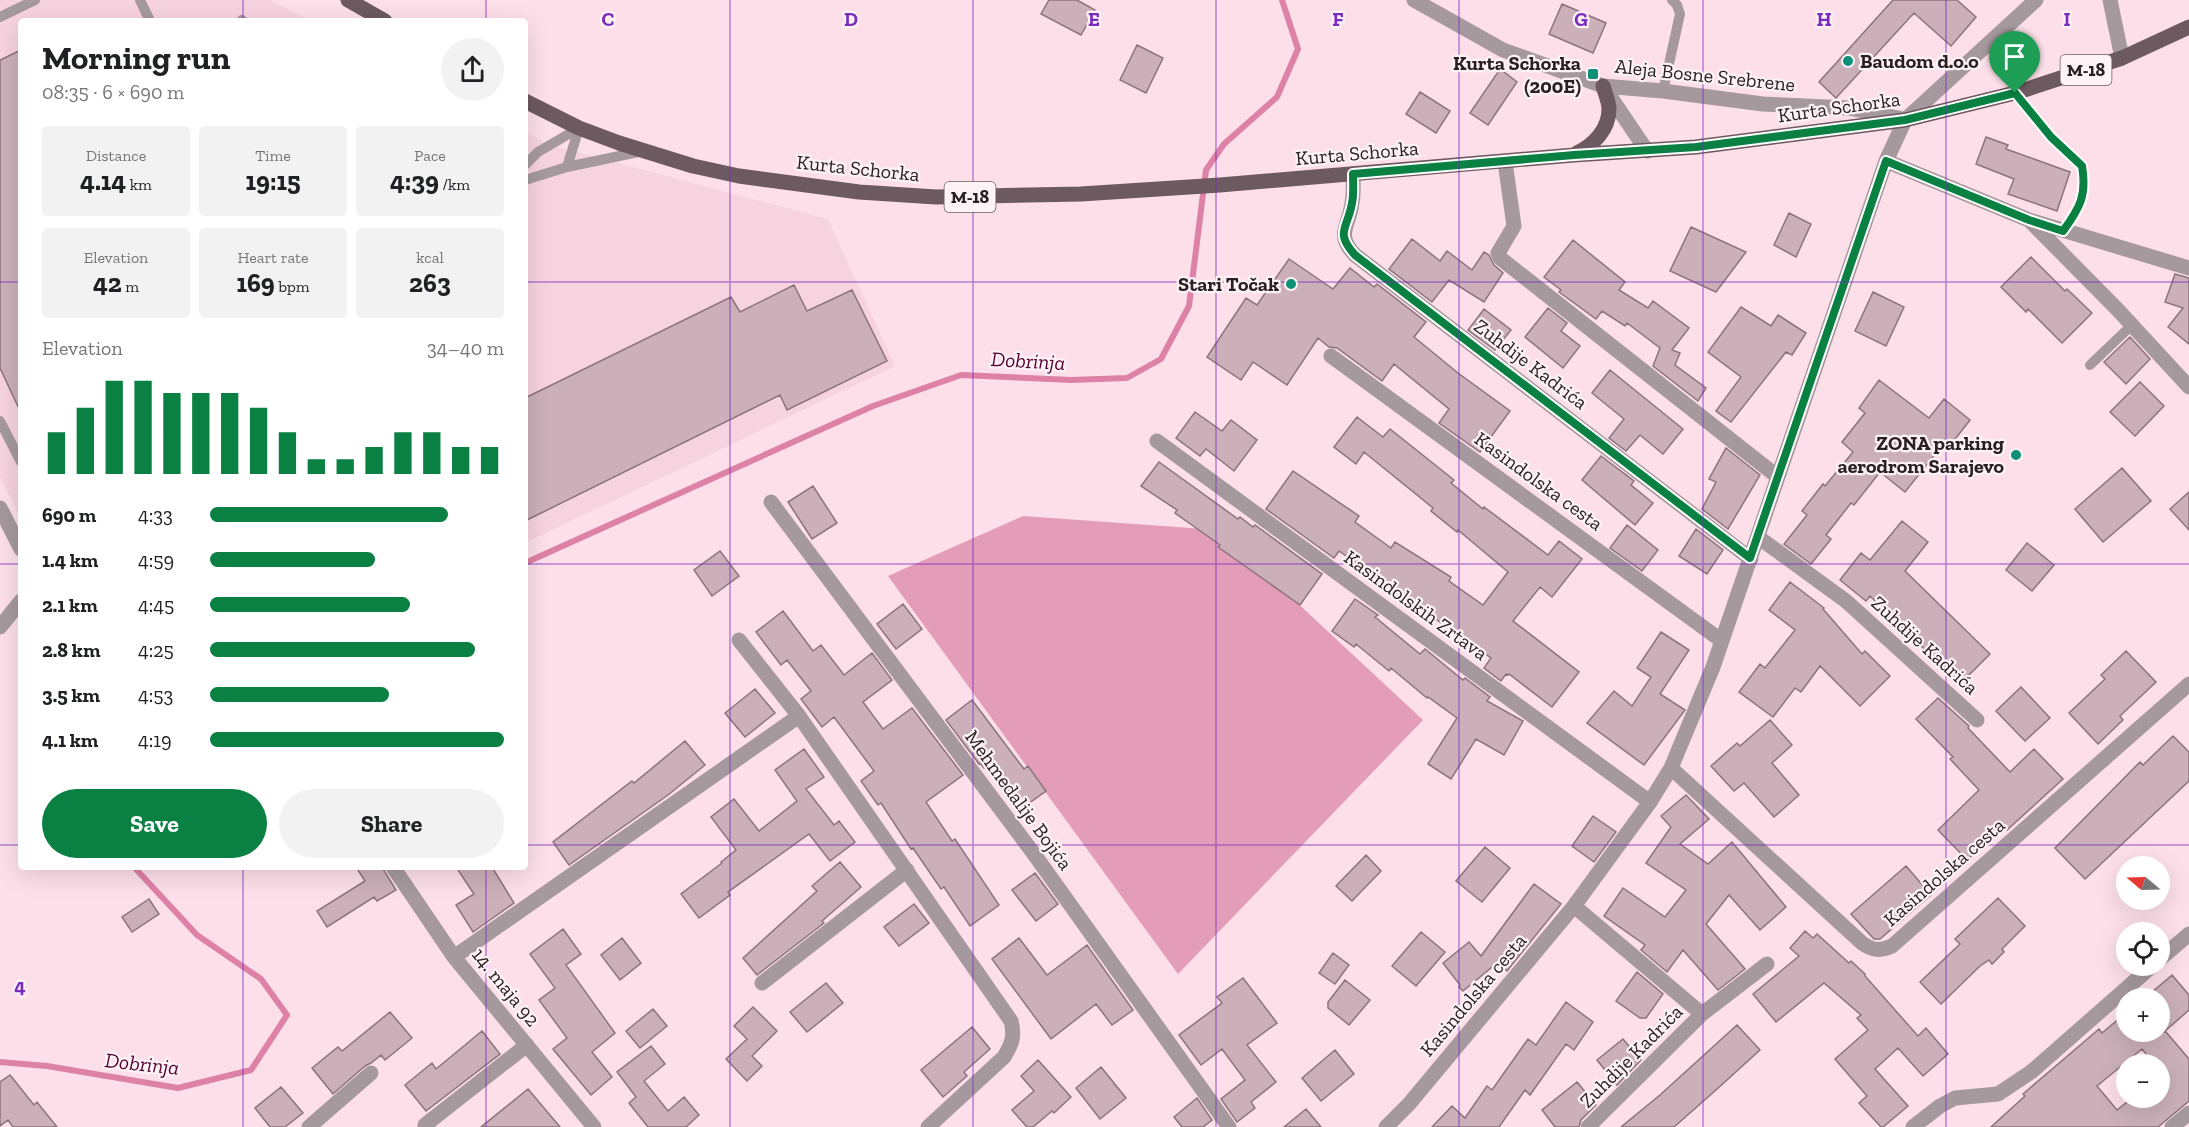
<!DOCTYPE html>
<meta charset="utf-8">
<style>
body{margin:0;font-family:"Zilla Slab",serif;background:#f2f2f2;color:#202124;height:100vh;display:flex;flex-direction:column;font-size:22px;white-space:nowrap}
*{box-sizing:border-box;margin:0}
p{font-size:20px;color:#757577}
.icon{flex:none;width:33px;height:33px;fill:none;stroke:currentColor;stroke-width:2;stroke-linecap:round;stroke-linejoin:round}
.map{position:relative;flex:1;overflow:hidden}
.panel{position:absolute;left:18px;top:18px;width:510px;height:852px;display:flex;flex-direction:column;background:#fff;border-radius:6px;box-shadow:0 6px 24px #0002}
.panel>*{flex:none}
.needle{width:39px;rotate:289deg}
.tools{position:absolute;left:2116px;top:856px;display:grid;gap:12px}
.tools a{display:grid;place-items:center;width:54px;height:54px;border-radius:50%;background:#fff;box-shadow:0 6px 24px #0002;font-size:30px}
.pin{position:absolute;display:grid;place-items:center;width:51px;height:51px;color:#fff;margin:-62px -26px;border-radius:50% 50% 50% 0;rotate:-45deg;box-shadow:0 0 6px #0007}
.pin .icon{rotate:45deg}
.round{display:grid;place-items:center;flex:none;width:63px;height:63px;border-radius:32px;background:#f2f2f2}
.overview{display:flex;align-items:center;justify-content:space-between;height:102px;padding:0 24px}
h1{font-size:33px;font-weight:800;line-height:45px}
.figures{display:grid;grid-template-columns:repeat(3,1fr);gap:9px;height:102px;padding:6px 24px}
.figures div{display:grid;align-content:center;border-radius:6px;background:#f2f2f2;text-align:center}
.figures b{font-size:26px;font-weight:800}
.figures small{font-size:16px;font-weight:400}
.figures p{font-size:16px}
.chart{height:168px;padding:12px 24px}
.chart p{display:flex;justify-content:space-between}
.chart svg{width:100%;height:108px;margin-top:6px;stroke:#0b8043;stroke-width:6}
.button{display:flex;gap:12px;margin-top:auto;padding:12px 24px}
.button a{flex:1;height:69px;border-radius:36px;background:#0b8043;color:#fff;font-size:24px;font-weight:800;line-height:69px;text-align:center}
.button a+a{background:#f2f2f2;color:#202124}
ul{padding:0 24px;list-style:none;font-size:20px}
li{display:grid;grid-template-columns:96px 72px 1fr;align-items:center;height:45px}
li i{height:15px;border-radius:8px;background:#0b8043}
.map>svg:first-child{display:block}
.built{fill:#f7d2df}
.green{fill:#e49db9}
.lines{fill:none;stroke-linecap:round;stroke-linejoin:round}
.stream{stroke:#de81a7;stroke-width:6}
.building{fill:#cbb0b9;stroke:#8c737c;stroke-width:1.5;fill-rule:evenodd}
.service{stroke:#a5999d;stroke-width:10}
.minor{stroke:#a5999d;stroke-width:15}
.tertiary{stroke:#a5999d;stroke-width:15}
.primary{stroke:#6d5960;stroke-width:15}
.route-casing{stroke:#fff;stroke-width:12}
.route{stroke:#0b8043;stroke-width:8}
.grid{fill:none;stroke:#7b2cbf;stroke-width:1.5;stroke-opacity:0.55}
.poi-dot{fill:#0e9078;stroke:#fdf2f6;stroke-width:2}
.labels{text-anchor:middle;stroke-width:4.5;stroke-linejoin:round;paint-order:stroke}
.shield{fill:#fdf2f6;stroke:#695f63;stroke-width:1.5}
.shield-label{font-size:18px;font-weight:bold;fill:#2a2024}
.poi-label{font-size:20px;font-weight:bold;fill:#2a2024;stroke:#fdf2f6;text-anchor:end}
.street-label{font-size:20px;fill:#2a2024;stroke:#fdf2f6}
.water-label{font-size:21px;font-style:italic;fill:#560131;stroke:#fdf2f6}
.grid-label{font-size:20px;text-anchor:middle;font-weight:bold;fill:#7b2cbf;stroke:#fdf2f6;stroke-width:4.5;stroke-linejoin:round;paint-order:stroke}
</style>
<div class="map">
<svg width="2189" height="1127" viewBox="0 0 2189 1127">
<rect width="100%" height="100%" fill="#fcdfe9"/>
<!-- built -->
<path class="built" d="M0,0H270L311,21H21V519L0,477Z
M525,132L550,145L828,219L895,366L525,543Z"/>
<!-- green -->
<path class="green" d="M1023,516L1219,530L1423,720L1178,974L888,576Z"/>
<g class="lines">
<!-- stream -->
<path class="stream" d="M525,563L873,406L961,375L1071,380L1127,378L1161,359L1189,306L1206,170L1224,144L1277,97L1298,49L1282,0
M0,1062L47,1066L178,1088L251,1070L287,1015L261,979L197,935L134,867"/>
</g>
<!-- building -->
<path class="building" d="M1049,0H1077L1095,10L1081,35L1041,14Z
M1893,0H1957L1976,17L1951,46L1914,13L1836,98L1819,82Z
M1562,4L1606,23L1593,53L1549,34Z
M1137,45L1163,58L1146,93L1120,80Z
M21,50V413L0,368V60Z
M1500,69L1517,82L1488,125L1470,113Z
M1420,92L1450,111L1436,133L1406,114Z
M1986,137L2008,145L2006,149L2070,172L2057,211L2008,194L2014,179L1976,164Z
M1789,213L1811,224L1796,257L1774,245Z
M1691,227L1746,252L1716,292L1670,271Z
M1412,239L1440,261L1447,251L1472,270L1484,252L1489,255L1494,265L1503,273L1484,302L1449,280L1432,302L1389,269Z
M1573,240L1625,282L1619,290L1648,308L1653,301L1689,328L1672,350L1680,353L1675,365L1706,388L1698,401L1653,366L1660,348L1627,323L1625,326L1602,311L1596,319L1559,292L1561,290L1544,277Z
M2031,257L2065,291L2067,289L2092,313L2062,343L2028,309L2026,312L2001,287Z
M1289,259L1333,289L1350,268L1374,287L1377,284L1426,322L1414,337L1458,373L1510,411L1480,452L1439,423L1449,409L1394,364L1382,381L1337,348L1329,347L1318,338L1287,385L1253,362L1241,380L1207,357L1246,298L1257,305Z
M2175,274L2189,278V344L2168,327L2183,308L2165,302Z
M794,285L807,311L852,290L887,361L787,410L780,395L525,521V398L731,297L740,312Z
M1873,292L1904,307L1886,346L1855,331Z
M1741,307L1771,326L1778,315L1806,333L1792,355L1786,352L1731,422L1716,411L1741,377L1708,352Z
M1548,308L1567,323L1561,331L1580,346L1563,368L1525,337Z
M1484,309L1511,330L1495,350L1468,330Z
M2130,337L2150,359L2126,384L2104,362Z
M1610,370L1683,429L1663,454L1640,435L1626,451L1609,438L1624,419L1592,393Z
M1879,380L1929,418L1944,399L1970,420L1949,447L1944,443L1905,492L1880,472L1854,505L1851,503L1826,535L1831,539L1811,564L1784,544L1807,515L1802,511L1823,484L1825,486L1853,452L1842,442L1865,413L1859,408Z
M2140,382L2164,406L2135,436L2110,412Z
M1195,412L1222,431L1231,420L1257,440L1234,471L1206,449L1200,456L1176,438Z
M1357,417L1383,437L1390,429L1454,480L1451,483L1483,509L1484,507L1548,555L1559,541L1582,559L1552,597L1540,587L1513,621L1579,672L1552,707L1509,674L1508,675L1506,674L1501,681L1484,668L1491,658L1339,551L1334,558L1266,509L1293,471L1359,516L1355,522L1391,548L1395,542L1451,577L1449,581L1483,605L1508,572L1458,530L1457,532L1431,511L1433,508L1364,452L1356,464L1334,447Z
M1726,448L1760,475L1728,529L1702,509L1716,482L1709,479Z
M1601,456L1634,481L1631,485L1653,503L1635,525L1582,480Z
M1159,462L1238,519L1240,517L1253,527L1255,525L1322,574L1300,605L1218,547L1220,545L1175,513L1177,510L1141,486Z
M2122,468L2151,501L2103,542L2075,509Z
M813,486L837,523L812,539L788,502Z
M2189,492V530L2170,509Z
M1902,521L1928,542L1905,571L1990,654L1960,684L1870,596L1866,601L1840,580L1861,553L1870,560Z
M1627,525L1658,550L1642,571L1610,548Z
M1696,529L1723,550L1707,574L1679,556Z
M2027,543L2054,565L2032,591L2006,570Z
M720,551L739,576L712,596L694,570Z
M1790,582L1824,608L1823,609L1862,654L1865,651L1890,676L1860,706L1820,666L1801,692L1795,688L1773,717L1739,692L1760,664L1765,668L1795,630L1769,610Z
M1355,599L1378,615L1375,617L1420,654L1425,649L1463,680L1465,678L1490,697L1487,701L1523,721L1504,755L1476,739L1451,779L1428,764L1457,718L1428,697L1427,698L1391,668L1389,671L1356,644L1354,647L1332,631Z
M903,604L922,629L896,649L877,624Z
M783,611L813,651L821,645L844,675L872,653L892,680L863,702L883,729L912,708L963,775L926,802L952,841L955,839L999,905L970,926L944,887L941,889L913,848L911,849L881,803L878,805L861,781L874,771L834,717L822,727L801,699L811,691L787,660L781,665L756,632Z
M1661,632L1689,650L1660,694L1685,710L1644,765L1587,723L1614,691L1632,706L1651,677L1637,668Z
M2126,651L2156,682L2120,716L2123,720L2098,744L2069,713L2105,679L2101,675Z
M2021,687L2050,718L2025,741L1996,711Z
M755,689L775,713L745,737L725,713Z
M1938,698L1969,726L1968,728L2010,772L2034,749L2063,779L2007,830L2003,826L1967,860L1938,830L1979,790L1950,759L1953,757L1916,719Z
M972,700L1024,769L1028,766L1046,791L1021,809L989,765L984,768L980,763L979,764L946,720Z
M1770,720L1792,745L1772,763L1799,795L1774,817L1744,783L1734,791L1711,766L1737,743L1740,746Z
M2173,736L2189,752V781L2085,879L2055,848L2140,762L2143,765Z
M685,741L705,765L668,795L569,865L553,842L632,781L634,783Z
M804,749L824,777L806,789L834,825L839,821L855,842L830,861L809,834L728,892L730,895L699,918L681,894L722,863L721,862L736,850L711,817L734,799L759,831L797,801L775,770Z
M1686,795L1709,819L1680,844L1708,864L1732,842L1786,907L1760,930L1729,895L1706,924L1745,969L1718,990L1683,950L1667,972L1641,950L1645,945L1604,916L1623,888L1665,917L1686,890L1646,863L1671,827L1661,816Z
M1593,816L1616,832L1594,862L1572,846Z
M1485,847L1510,868L1482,902L1456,881Z
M1366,855L1381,871L1352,901L1336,886Z
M840,862L861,887L822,921L824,923L757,975L743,958L817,891L812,886Z
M1906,866L1931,895L1880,939H1874L1851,914Z
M356,867H382L396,890L377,901L374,897L327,927L317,911L365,881Z
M456,867H492L514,903L473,932L456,905L474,894Z
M1035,873L1058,904L1036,921L1012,890Z
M1534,884L1561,904L1507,971L1497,963L1463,991L1459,987L1460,985L1443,963L1469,942L1481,956Z
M1998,898L2025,926L2002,949L2004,952L1992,964L1989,960L1980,966L1941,1004L1920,982L1960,944L1955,939Z
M149,899L159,914L132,932L122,917Z
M914,904L929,923L899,946L884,927Z
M563,929L581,954L566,965L615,1033L592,1052L612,1077L591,1095L553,1049L567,1038L539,1000L555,988L530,954Z
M1805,931L1813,938L1817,934L1849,963L1851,961L1865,974V976L1918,1036L1926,1028L1948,1054L1923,1076L1898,1048L1875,1069L1908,1106L1883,1127H1881L1859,1103L1867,1096L1835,1059L1868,1030L1857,1018L1861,1015L1824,983L1776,1022L1753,994L1799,956L1790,948Z
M1421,932L1445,952L1416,986L1392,966Z
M622,938L641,963L620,980L601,955Z
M1019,938L1047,975L1087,945L1133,1010L1112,1025L1096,1004L1051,1039L992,959Z
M1333,953L1349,965L1335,984L1319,973Z
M1637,972L1663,994L1646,1018H1640L1616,1001Z
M2172,975L2189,995V1010L2164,1032H2166L2189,1059V1101L2158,1127H1991L2025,1096L2023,1094L2099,1029L2102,1033L2127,1012V1032H2160V999H2144ZM2142,1049L2155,1065H2160V1098H2132L2117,1110L2097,1086Z
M1243,978L1277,1023L1247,1045L1276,1082L1251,1102L1255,1108L1237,1122L1221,1099L1245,1080L1222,1049L1201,1065L1179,1035L1222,1003L1217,997Z
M1345,980L1370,1000L1349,1025L1328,1008V1002Z
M826,983L843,1003L807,1032L790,1012Z
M1566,1002L1593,1022L1574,1050L1566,1044L1530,1095L1525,1090L1499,1127H1432L1452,1106L1465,1118L1487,1086L1492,1090L1528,1039L1536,1045Z
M753,1007L777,1031L752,1056L762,1066L747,1081L726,1059L747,1039L734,1026Z
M653,1009L667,1026L640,1048L626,1031Z
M390,1012L412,1038L385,1060L381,1055L371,1063L365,1066L333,1094L312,1068L338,1047L342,1051Z
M1737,1025L1760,1050L1716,1090L1674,1127H1621L1660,1095Z
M972,1027L990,1049L964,1072L967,1076L943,1097L921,1070Z
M482,1031L500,1054L426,1111L405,1085L432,1063L436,1069Z
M1623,1039L1641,1060L1617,1085L1597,1060Z
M651,1046L665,1064L644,1081L668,1111L684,1097L699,1115L686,1127H648L629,1103L636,1097L617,1072Z
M1335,1050L1354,1074L1321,1101L1302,1078Z
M1038,1060L1071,1097L1054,1113L1052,1111L1033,1127H1027L1012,1110L1034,1091L1021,1076Z
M1101,1067L1126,1098L1100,1119L1076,1088Z
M10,1075L34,1105L37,1102L57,1127H13L8,1120L0,1126V1082Z
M1577,1082L1596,1105L1581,1120L1579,1127H1555L1542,1110Z
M281,1087L303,1113L285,1127H270L255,1108Z
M528,1089L560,1127H481Z
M1197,1098L1212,1120L1203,1127H1182L1174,1117Z
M1306,1109L1321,1127H1284Z"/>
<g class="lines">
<!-- service -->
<path class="service" d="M140,0L150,21
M0,17L35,0
M241,21L242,20
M1663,91L1680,14L1677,5L1672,0
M2015,93L2051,137L2082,166C2087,195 2080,208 2063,231
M525,165L538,152L579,128
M567,167L643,151
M525,180L567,167L579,128
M2090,365L2132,325
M0,421L21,462"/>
<!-- minor -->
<path class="minor" d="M2110,0L2122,58
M1886,161L2029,220L2189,268
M1505,162L1514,226L1498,253L1500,258L1778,477
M1353,174C1353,183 1354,194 1352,203C1349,227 1335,234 1355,255L1751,559
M2031,222L2118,310L2189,387
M1331,356L1722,641
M1157,441L1650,802
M771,502L1034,854L1229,1127
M0,508L21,549
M1758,537L1846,601L1977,720
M0,627L21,601
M739,640L799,716L1011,1021C1015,1036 1012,1044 1004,1057L928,1127
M1671,768L1862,943C1873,951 1880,951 1892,946L2189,684
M393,867L454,957L594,1127
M1574,906L1702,1014
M454,957L799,716
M2160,959L2189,934
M762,983L907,870
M425,1125L527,1045
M309,1127L371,1073
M1386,1127L1409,1104L1574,906L1650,802L1671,768L1713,667L1886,161L1905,120L2036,0
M1588,1127L1702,1014L1767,964
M1913,1127L1940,1106L1955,1098L1998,1094L2031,1072L2152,966
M2172,1127L2189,1113"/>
<!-- tertiary -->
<path class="tertiary" d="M1414,0L1503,50L1603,86L1663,91L1763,104L1849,108L1903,119
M1605,89L1647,151"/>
<!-- primary -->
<path class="primary" d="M348,0L385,21
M525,101L579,128L619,143L693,166L739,176L859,192L936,197L1081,194L1220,185L1574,155L1696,147L1905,120L2015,93L2122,58L2189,27
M1577,153C1593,145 1609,130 1609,109C1609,102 1605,93 1603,86"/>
</g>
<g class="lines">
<!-- route casing -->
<g class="route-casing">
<path id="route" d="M2015,93L2051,137L2082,166C2087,195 2080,208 2063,231L2029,220L1886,161L1750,558L1355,255C1334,232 1348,228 1352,203C1354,194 1353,184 1353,174L1574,155L1696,147L1905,120Z"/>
</g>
<!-- route -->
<use href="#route" class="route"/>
</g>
<!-- grid -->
<path class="grid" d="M243,0V21M486,0V21M730,0V1127M973,0V1127M1216,0V1127M1459,0V1127M1703,0V1127M1946,0V1127M0,282H21M525,282H2189M0,564H21M525,564H2189M0,845H21M525,845H2189M243,867V1127M486,867V1127"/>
<!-- markers -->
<g class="poi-dot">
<circle cx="1848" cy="61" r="6"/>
<rect x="1587" y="68" width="12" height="12" rx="3"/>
<circle cx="1291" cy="284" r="6"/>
<circle cx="2016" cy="455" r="6"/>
</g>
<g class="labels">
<!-- shield labels -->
<g class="shield">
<rect x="2060.5" y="55" width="51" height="30" rx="4.5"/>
<rect x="944.5" y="182" width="51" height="30" rx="4.5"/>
</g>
<g class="shield-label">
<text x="2086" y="76">M-18</text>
<text x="970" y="203">M-18</text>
</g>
<!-- poi labels -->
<g class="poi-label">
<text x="1860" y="68" text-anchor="start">Baudom d.o.o</text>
<text x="1581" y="70">Kurta Schorka<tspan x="1581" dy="23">(200E)</tspan></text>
<text x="1279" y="291">Stari Točak</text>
<text x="2004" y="450">ZONA parking<tspan x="2004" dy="23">aerodrom Sarajevo</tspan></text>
</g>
<!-- street labels -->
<g class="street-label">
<text transform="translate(1705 75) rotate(6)" y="7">Aleja Bosne Srebrene</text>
<text transform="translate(1839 107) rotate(-8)" y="7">Kurta Schorka</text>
<text transform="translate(1357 153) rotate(-5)" y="7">Kurta Schorka</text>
<text transform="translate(858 168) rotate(6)" y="7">Kurta Schorka</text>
<text transform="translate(1531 364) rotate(37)" y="7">Zuhdije Kadrića</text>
<text transform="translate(1539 481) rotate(36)" y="7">Kasindolska cesta</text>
<text transform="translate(1416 605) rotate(36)" y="7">Kasindolskih Zrtava</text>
<text transform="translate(1925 645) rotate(42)" y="7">Zuhdije Kadrića</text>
<text transform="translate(1019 800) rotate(54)" y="7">Mehmedalije Bojića</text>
<text transform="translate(1944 872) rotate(-41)" y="7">Kasindolska cesta</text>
<text transform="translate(506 987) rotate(51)" y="7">14. maja 92</text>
<text transform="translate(1473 995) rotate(-50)" y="7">Kasindolska cesta</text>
<text transform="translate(1631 1056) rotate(-45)" y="7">Zuhdije Kadrića</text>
</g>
<!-- water labels -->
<g class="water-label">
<text transform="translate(1028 361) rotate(3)" y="7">Dobrinja</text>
<text transform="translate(142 1064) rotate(6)" y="7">Dobrinja</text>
</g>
</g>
<g class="grid-label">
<text x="608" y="26">C</text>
<text x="851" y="26">D</text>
<text x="1094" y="26">E</text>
<text x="1338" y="26">F</text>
<text x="1581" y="26">G</text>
<text x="1824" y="26">H</text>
<text x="2067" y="26">I</text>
<text x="20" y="993">4</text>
</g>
</svg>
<div class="tools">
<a><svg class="needle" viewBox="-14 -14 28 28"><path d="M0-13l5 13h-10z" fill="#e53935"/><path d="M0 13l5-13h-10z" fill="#757577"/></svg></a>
<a><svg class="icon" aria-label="locate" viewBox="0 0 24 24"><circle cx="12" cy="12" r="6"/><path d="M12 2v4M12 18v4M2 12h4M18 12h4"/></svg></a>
<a>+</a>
<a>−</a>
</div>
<div class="pin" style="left:2015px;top:93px;background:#1e9e55"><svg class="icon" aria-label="arrive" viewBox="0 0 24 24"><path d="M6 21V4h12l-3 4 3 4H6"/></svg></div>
<section class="panel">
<div class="overview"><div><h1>Morning run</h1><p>08:35 · 6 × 690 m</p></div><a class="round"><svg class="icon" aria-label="share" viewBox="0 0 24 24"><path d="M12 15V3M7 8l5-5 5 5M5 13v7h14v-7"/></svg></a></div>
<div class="figures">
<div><p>Distance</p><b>4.14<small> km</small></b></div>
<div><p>Time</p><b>19:15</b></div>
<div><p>Pace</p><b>4:39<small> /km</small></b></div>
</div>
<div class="figures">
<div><p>Elevation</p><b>42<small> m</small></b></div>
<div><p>Heart rate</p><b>169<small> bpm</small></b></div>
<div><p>kcal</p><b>263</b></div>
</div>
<div class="chart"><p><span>Elevation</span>34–40 m</p>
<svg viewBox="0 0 160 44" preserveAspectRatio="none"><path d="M5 44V27M15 44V17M25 44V6M35 44V6M45 44V11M55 44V11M65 44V11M75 44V17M85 44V27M95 44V38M105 44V38M115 44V33M125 44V27M135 44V27M145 44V33M155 44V33"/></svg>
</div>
<ul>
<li><b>690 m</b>4:33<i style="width:81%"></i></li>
<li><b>1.4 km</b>4:59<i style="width:56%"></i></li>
<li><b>2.1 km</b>4:45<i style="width:68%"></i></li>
<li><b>2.8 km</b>4:25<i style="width:90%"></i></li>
<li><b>3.5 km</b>4:53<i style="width:61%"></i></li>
<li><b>4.1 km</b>4:19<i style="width:100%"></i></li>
</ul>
<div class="button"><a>Save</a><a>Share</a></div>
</section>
</div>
